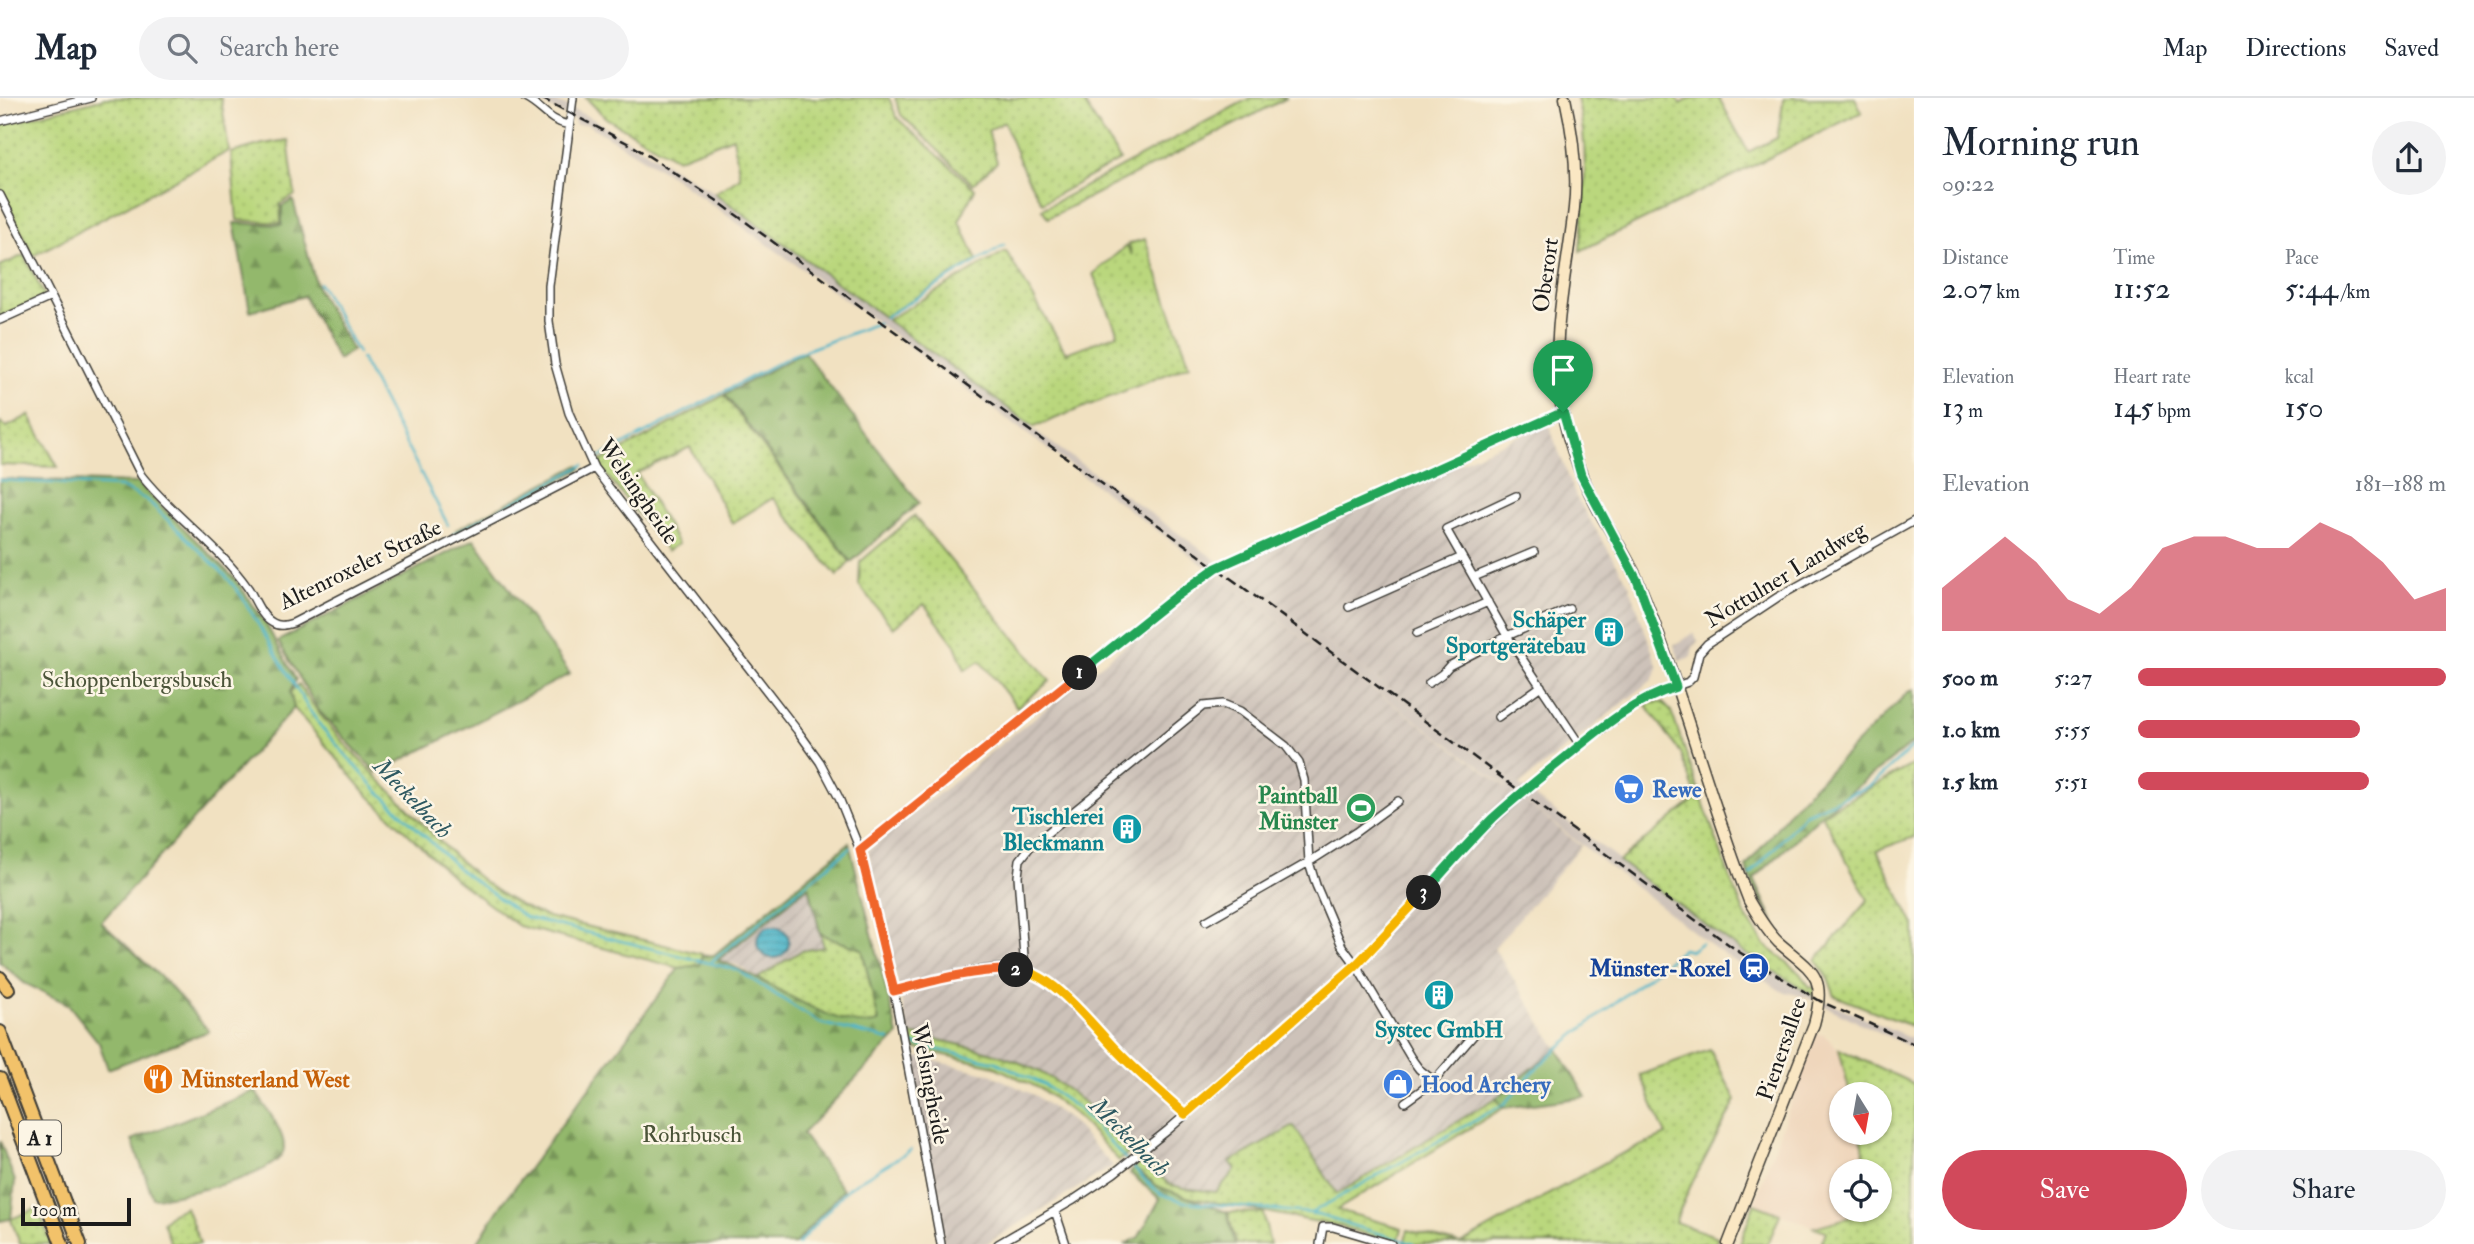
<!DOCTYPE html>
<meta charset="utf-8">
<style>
body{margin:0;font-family:"IM FELL Double Pica",serif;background:#f2f2f3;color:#1f2937;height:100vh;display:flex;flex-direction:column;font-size:26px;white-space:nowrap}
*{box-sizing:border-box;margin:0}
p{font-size:23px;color:#747a83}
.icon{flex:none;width:38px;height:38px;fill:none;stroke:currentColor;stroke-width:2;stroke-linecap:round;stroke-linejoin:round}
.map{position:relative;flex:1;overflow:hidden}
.details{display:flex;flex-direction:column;background:#fff;width:560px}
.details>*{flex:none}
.needle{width:46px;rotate:169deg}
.controls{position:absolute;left:1829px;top:984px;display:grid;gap:14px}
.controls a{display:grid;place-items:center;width:63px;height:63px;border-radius:50%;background:#fff;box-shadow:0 2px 5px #0004;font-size:35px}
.scale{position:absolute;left:21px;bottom:18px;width:110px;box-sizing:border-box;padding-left:7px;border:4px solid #1c1c1c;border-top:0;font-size:19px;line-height:24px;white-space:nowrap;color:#1c1c1c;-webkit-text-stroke:5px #fcf5e5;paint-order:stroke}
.pin{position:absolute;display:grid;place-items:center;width:60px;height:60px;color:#fff;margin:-72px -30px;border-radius:50% 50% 50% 0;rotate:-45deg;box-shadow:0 0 7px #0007}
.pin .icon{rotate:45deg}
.km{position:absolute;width:35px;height:35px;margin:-18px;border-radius:50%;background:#222;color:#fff;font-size:19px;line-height:35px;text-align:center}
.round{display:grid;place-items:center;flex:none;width:74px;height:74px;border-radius:37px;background:#f2f2f3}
.summary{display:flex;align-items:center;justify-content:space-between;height:119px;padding:0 28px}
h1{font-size:38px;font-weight:600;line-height:52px}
.figures{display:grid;grid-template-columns:repeat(3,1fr);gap:10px;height:119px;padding:7px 28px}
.figures div{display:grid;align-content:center}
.figures b{font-size:30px;font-weight:600}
.figures small{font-size:19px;font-weight:400}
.figures p{font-size:19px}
.chart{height:196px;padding:14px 28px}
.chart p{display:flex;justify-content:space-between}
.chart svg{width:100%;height:126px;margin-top:7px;fill:#d1495b;opacity:.7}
.cta{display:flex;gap:14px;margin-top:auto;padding:14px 28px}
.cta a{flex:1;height:80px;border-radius:42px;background:#d1495b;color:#fff;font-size:28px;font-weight:600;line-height:80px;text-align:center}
.cta a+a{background:#f2f2f3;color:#1f2937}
ul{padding:0 28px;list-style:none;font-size:23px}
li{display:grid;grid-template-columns:112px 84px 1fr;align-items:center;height:52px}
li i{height:18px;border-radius:9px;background:#d1495b}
header{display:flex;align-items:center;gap:42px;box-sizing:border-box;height:98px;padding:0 35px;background:#fff;border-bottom:2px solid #e0e1e3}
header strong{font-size:33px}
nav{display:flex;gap:38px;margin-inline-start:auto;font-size:24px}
.search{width:490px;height:63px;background:#f2f2f3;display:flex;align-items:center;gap:18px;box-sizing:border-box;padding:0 24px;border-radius:38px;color:#747a83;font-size:26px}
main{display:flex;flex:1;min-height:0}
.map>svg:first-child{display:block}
.built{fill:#efd6bb}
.industrial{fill:url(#industrial-furrows)}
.railway{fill:#cdc2b9}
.grass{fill:url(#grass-dots);stroke:#6b7a4c;stroke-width:2}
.forest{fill:url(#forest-firs);stroke:#586a44;stroke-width:2;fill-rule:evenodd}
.water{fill:url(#water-rules);stroke:#336872;stroke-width:2}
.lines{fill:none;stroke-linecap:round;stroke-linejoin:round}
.stream{stroke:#4ab4c8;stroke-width:2.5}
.street-casing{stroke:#3c3a35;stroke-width:10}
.secondary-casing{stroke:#3c3a35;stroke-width:13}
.highway-casing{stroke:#3c3a35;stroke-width:16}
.street{stroke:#fff;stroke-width:7}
.secondary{stroke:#fae7c3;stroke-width:10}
.highway{stroke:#f2c26a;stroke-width:12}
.rail{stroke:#1c1c1c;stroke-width:2.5;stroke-dasharray:10 5;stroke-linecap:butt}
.split-1-casing{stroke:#fff;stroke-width:14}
.split-2-casing{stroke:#fff;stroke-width:14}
.split-3-casing{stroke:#fff;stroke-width:14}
.split-4-casing{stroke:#fff;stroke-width:14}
.split-1{stroke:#22a559;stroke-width:9}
.split-2{stroke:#f0652b;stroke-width:9}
.split-3{stroke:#f5b400;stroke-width:9}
.split-4{stroke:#22a559;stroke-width:9}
.labels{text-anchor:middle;stroke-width:5;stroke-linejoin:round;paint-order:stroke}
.shield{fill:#fcf5e5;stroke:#5f5d58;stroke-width:2}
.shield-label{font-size:21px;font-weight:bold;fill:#1c1c1c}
.street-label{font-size:23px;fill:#1c1c1c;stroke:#fcf5e5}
.culture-label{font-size:23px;font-weight:bold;fill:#0d838f;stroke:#fcf5e5;text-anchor:end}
.park-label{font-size:23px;fill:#4b5439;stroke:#fcf5e5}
.shop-label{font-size:23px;font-weight:bold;fill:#366cbe;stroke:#fcf5e5;text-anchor:start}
.leisure-label{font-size:23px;font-weight:bold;fill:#27864d;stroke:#fcf5e5;text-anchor:end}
.transit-label{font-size:23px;font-weight:bold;fill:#164399;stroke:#fcf5e5;text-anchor:end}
.food-label{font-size:23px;font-weight:bold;fill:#c56008;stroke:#fcf5e5;text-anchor:start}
.water-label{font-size:24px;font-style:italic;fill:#2e5961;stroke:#fcf5e5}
</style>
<header>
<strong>Map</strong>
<div class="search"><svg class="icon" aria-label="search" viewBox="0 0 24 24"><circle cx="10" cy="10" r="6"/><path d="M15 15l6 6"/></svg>Search here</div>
<nav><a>Map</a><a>Directions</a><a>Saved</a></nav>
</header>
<main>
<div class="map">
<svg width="1914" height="1146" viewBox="0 0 1914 1146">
<defs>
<pattern id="industrial-furrows" width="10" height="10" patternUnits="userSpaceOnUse" patternTransform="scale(1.75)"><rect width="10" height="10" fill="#cdc2b9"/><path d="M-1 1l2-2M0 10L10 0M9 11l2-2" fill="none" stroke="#afa69e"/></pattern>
<pattern id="grass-dots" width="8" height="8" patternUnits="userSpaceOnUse" patternTransform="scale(1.75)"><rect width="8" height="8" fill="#bad77d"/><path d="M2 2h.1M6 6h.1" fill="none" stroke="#9fb86b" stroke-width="1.8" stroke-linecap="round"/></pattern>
<pattern id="forest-firs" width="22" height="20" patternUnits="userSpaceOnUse" patternTransform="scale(1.75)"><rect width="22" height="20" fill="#93b86c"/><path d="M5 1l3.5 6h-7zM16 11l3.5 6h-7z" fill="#779558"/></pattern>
<pattern id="water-rules" width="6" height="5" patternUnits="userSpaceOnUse" patternTransform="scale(1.75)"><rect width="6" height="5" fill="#4ab4c8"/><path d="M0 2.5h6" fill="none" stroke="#3d92a2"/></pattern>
</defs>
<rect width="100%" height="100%" fill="#fcf5e5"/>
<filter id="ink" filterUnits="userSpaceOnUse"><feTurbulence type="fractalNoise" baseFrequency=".0143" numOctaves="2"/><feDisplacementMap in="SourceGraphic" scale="14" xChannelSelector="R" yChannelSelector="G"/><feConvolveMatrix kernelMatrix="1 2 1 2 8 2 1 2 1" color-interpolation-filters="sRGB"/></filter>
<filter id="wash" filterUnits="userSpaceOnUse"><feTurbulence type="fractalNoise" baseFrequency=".00686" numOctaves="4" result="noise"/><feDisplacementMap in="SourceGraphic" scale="28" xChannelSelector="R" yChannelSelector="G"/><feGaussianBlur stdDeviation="1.57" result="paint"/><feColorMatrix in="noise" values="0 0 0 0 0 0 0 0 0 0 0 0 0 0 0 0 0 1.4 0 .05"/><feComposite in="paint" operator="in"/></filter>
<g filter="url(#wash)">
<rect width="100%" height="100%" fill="#f1e1c1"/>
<!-- built -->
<path class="built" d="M1816,936L1824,937L1839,951L1850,996H1841V1034H1859L1868,1073H1841V1111L1877,1112L1814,1129L1754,1106Z"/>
<!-- industrial -->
<path class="industrial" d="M1548,325L1576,399L1629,486L1658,570L1652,582L1519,687L1226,469Z
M1215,476L1506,689L1504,691L1512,693L1581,748L1494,850L1557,950L1496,1000L1337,1096L1230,1064L1236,1071L1216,1094L1183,1090L1169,1086L1090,1008L996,955L909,936L868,752Z
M1694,535L1698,543L1693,549L1691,559L1680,563L1674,547Z
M809,788L824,849L778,866L758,880L737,867L718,862Z
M910,957L990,976L1036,998L1072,1024L1113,1068L986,1146H944Z"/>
<!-- railway -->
<path class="railway" d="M531,0H549L593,21L715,95L1029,324L1032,331L1216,462L1209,471L875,223L673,79L587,26L576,27L574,22Z
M1226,469L1743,854L1816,899L1914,941V951L1806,899L1781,893L1716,851L1512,693L1509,695L1504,692L1506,688L1215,476Z"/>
<!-- grass -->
<path class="grass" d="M105,0H221L229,53L33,158L0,90V27Z
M586,0H889L897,20L975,91L959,123L977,162L884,219L715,95L740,79L733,39L677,61L606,20Z
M895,0H1081L1120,62L1042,105L1024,74L1004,24L988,33L997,64L973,86L901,17Z
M1250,0H1287L1048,120L1042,111Z
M1577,0H1677L1680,6L1691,0H1719L1748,54L1777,40L1784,0H1855L1862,14L1580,153C1584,100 1590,52 1577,0Z
M288,42L295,97L280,106L281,125L237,122L231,55L263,46Z
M1145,141L1190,267L1034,329L887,222L1006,153L1066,255L1118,236L1093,176L1126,148L1132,157L1128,146Z
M24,157L45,199L0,219V168Z
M724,297L850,464L837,478L773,400L732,425L690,349L637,375L678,446L667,453L597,365Z
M29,317L58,369L0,367V324L7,329Z
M579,367L581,371L459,437L456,432Z
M914,418L1050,583L1017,609L980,563L965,572L955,547L924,506L893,530L859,487L860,464Z
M299,586C325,629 362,664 398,700C442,745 486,799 548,819L702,856L700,867L679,870L519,828L456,782L367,696L294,610L290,594Z
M1656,604L1663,605L1671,613L1731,783L1746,819L1765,847L1797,872L1810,889H1815L1816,899L1743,854L1619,763L1697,700L1681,655L1646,607Z
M1914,666V739L1877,752L1914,827V929L1835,898L1828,880L1816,862L1868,802L1822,716Z
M820,835L832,841L862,851L879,924C845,935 788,897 758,880L801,853L824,849Z
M909,936C957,946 1009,954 1052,981C1083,1000 1108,1026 1133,1052L1119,1063L1077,1018L1041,991L991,967L908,949Z
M1839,951L1914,986V1146H1821L1826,1133L1814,1129L1880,1111V1073H1868L1859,1034H1880V996H1850Z
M1710,952L1736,1002L1691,1087L1675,1124L1718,1139L1715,1146H1404L1408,1132L1460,1146L1615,1059L1666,1037L1640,977Z
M1496,1000L1503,1010L1337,1112L1402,1130L1398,1146L1339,1128L1187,1099L1157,1088L1134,1070L1144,1063L1169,1086L1183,1090L1216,1094L1236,1071L1230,1064L1294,1028L1337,1096Z
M1754,1106L1780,1116L1768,1146H1740Z
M186,1109L200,1146H171L163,1124L172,1115Z
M38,1110L51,1146H20L11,1121Z
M1228,1114L1263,1115L1270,1146H1236Z"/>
<!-- forest -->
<path class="forest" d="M293,102L318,193L352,252L338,262L304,198L250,213L234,125L282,127V108Z
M804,254L919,405L851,464L725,296Z
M0,381L138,385L235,481L265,524L296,582L290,594L294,610L101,824L167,885L209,933L108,971L99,945L68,906L24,885L0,864Z
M474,441L570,576L377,675L319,613L278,543Z
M1914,591V644L1822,716L1754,781L1776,829L1755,792L1746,769L1794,708L1908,594Z
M849,745L898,937L802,1036L843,1092L795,1146H476L503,1105L679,870L700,867L702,858L714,857ZM809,788L820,835L832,841L862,851L879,924C838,937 760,876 718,862Z
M1557,950L1586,999L1503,1010L1496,1000Z
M255,993C264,1006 285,1035 284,1050C282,1079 177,1098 153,1100L132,1042Z
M0,1043L15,1083L11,1121L0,1123Z
M1134,1070L1157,1088L1227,1114L1235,1146H1125L1138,1140L1160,1101L1130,1075Z"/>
<!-- water -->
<path class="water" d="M757 844a16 16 0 1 1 32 0a16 16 0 1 1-32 0Z"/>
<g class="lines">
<!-- stream -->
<path class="stream" d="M319,185L358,255
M885,219L1004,147
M361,260L448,427
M596,361L791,258L878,225
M0,382L121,389L147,402L225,477L241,497L308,610L322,630L374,689L461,773L525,819L737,872L820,925L890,942
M453,436L584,367
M1751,776L1805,716L1871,687L1914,648
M712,863L850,750
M912,946L996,964L1043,986L1080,1012L1147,1084L1161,1096L1185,1104L1311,1115L1414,1146
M1311,1115L1504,1006L1537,970L1557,951L1683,851L1690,853L1701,845
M798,1146L848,1090L911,1052"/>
</g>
</g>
<g filter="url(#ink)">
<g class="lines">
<!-- street casing -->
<g class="street-casing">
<path id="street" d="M525,0C543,9 548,23 569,27
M573,0L549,188V223L555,266L569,315L594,370L797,632L820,664L839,700L860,752L894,893L941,1146
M0,23L91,0
M0,97L141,377C173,418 218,447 248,490C255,501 261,519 273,525C279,529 286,527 293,525L594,370
M0,222L51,199
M1516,398L1446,431L1507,538L1580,647
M1474,479L1534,454
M1349,509L1462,459
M1417,535L1488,504
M1429,585L1442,576L1449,568L1507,538L1569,511
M1498,619L1541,588
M860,752L1174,500L1216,470L1563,315
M1206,823L1309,764L1356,734L1398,703
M1025,872L1018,778L1020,762L1030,749L1203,608L1223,606L1240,613L1286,648L1299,665L1304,682L1309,764L1316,787L1342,848L1356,867L1411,960L1419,971L1434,983
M894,893C925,885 997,862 1026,873C1067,887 1092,930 1122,958C1142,978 1164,997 1185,1016
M1405,1004L1434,983L1478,932
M1055,1113L1066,1146
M998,1146L1072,1103L1114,1075L1168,1032L1356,867L1465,749L1522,695L1580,647L1636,606L1652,597L1688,584L1693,579L1699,555L1707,546L1778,499L1914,423
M1320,1146L1323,1129H1333L1391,1146"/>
</g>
<!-- secondary casing -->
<g class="secondary-casing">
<path id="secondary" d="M1565,0C1573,36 1578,73 1574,110C1567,174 1551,235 1560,299C1565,337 1579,375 1597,409C1610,434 1627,457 1638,483C1681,588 1708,698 1749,803C1758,818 1766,832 1778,844C1811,873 1828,876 1814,926L1728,1146"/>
</g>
<!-- highway casing -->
<g class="highway-casing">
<path id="highway" d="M0,880L8,891
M0,934L80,1146
M0,981L62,1146"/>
</g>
<!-- street -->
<use href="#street" class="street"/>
<!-- secondary -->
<use href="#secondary" class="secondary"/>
<!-- highway -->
<use href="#highway" class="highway"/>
<!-- rail -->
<path class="rail" d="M541,0L633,48L716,102L1739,854L1820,903L1914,946"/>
</g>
</g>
<g class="lines" filter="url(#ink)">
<!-- split-1 casing -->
<g class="split-1-casing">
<path id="split-1" d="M1080,575L1174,500L1216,470L1563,314"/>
</g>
<!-- split-2 casing -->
<g class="split-2-casing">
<path id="split-2" d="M1016,872C973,871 935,882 894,893L860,752L1080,575"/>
</g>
<!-- split-3 casing -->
<g class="split-3-casing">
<path id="split-3" d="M1016,872C1053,872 1096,933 1122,958C1142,978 1164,997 1185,1016L1356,867L1424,795"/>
</g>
<!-- split-4 casing -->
<g class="split-4-casing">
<path id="split-4" d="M1424,795C1446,770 1469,744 1493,720C1517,698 1542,678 1567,658C1601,630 1634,602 1676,589L1637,482L1581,377L1563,314"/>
</g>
<!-- split-1 -->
<use href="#split-1" class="split-1"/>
<!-- split-2 -->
<use href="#split-2" class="split-2"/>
<!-- split-3 -->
<use href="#split-3" class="split-3"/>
<!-- split-4 -->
<use href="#split-4" class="split-4"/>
</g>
<!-- icons -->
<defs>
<g id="building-disc" transform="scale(1.575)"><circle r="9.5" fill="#0f9aa8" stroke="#fcf5e5"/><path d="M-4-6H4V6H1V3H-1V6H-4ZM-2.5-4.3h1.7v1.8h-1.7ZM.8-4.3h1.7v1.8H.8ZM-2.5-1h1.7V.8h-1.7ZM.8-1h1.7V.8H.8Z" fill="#fff"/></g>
<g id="supermarket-disc" transform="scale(1.575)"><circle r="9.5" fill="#3f7fe0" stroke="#fcf5e5"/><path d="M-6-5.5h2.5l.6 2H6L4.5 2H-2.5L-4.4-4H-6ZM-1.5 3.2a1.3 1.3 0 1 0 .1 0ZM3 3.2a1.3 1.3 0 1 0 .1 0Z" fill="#fff"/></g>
<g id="stadium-disc" transform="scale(1.575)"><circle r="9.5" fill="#2e9e5b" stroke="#fcf5e5"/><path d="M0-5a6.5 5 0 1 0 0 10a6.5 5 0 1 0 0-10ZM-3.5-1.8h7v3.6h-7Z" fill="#fff"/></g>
<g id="station-disc" transform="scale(1.575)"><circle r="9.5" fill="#1a4fb4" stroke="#fcf5e5"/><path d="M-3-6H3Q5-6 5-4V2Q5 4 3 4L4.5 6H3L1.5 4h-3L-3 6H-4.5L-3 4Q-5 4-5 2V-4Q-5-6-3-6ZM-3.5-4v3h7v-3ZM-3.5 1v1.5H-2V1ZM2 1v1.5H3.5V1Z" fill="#fff"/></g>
<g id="restaurant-disc" transform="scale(1.575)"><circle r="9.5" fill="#e8710a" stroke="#fcf5e5"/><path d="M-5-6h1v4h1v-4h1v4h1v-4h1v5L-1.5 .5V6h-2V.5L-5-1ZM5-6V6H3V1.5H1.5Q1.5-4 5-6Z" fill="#fff"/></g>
<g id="shop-disc" transform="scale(1.575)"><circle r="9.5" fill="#3f7fe0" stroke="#fcf5e5"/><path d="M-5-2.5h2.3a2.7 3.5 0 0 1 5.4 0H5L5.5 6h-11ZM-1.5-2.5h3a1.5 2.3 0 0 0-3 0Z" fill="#fff"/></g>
</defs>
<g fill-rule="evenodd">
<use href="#building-disc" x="1609" y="534"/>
<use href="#supermarket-disc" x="1629" y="691"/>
<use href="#stadium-disc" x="1361" y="710"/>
<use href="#building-disc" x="1127" y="731"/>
<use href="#station-disc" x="1754" y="870"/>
<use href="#building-disc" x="1439" y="897"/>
<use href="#restaurant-disc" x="158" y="981"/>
<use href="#shop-disc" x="1398" y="986"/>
</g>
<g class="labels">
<!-- shield labels -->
<rect class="shield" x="19" y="1022.5" width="42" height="35" rx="5"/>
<g class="shield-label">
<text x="40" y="1047">A 1</text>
</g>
<!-- street labels -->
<g class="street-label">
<text transform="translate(1545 177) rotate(-82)" y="8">Oberort</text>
<text transform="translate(639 393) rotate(55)" y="8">Welsingheide</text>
<text transform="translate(360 466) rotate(-26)" y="8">Altenroxeler Straße</text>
<text transform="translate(1785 476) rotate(-31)" y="8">Nottulner Landweg</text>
<text transform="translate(1781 951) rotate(-71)" y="8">Pienersallee</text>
<text transform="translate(931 986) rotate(79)" y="8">Welsingheide</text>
</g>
<!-- culture labels -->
<g class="culture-label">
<text x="1586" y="529">Schäper<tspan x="1586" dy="26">Sportgerätebau</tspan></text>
<text x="1104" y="726">Tischlerei<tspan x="1104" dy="26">Bleckmann</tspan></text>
<text x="1439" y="939" text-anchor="middle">Systec GmbH</text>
</g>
<!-- park labels -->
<g class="park-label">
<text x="137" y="589">Schoppenbergsbusch</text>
<text x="692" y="1044">Rohrbusch</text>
</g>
<!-- shop labels -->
<g class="shop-label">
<text x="1652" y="699">Rewe</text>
<text x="1421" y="994">Hood Archery</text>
</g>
<!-- leisure labels -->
<g class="leisure-label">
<text x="1338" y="705">Paintball<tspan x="1338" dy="26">Münster</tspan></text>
</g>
<!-- transit labels -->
<g class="transit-label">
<text x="1731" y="878">Münster-Roxel</text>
</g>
<!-- food labels -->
<g class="food-label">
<text x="181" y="989">Münsterland West</text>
</g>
<!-- water labels -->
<g class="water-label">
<text transform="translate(413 700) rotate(46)" y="8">Meckelbach</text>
<text transform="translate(1130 1039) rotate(45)" y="8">Meckelbach</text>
</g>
</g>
</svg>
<div class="controls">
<a><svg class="needle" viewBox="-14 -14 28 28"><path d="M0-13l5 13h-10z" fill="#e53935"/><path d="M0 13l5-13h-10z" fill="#747a83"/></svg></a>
<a><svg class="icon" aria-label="locate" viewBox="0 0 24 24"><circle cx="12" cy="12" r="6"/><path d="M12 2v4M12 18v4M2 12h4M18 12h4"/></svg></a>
</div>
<div class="scale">100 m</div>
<div class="pin" style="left:1563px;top:314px;background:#1e9e55"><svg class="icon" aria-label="arrive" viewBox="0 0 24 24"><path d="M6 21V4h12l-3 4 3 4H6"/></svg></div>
<b class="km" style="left:1080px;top:575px">1</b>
<b class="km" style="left:1016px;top:872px">2</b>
<b class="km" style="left:1424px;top:795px">3</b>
</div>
<section class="details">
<div class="summary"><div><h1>Morning run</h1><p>09:22</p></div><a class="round"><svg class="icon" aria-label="share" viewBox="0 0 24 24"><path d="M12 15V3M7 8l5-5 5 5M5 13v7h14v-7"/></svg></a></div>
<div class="figures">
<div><p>Distance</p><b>2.07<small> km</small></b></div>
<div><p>Time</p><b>11:52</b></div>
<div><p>Pace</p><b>5:44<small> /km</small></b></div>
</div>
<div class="figures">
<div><p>Elevation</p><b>13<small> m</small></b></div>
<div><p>Heart rate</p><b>145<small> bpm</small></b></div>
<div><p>kcal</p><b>150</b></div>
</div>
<div class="chart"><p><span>Elevation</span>181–188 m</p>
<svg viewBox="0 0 160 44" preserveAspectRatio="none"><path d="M0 44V29L10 20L20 11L30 20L40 33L50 38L60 29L70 15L80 11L90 11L100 15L110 15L120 6L130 11L140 20L150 33L160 29V44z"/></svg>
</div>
<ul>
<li><b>500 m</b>5:27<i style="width:100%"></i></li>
<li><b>1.0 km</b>5:55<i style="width:72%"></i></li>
<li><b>1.5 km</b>5:51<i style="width:75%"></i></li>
</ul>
<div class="cta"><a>Save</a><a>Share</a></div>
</section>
</main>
